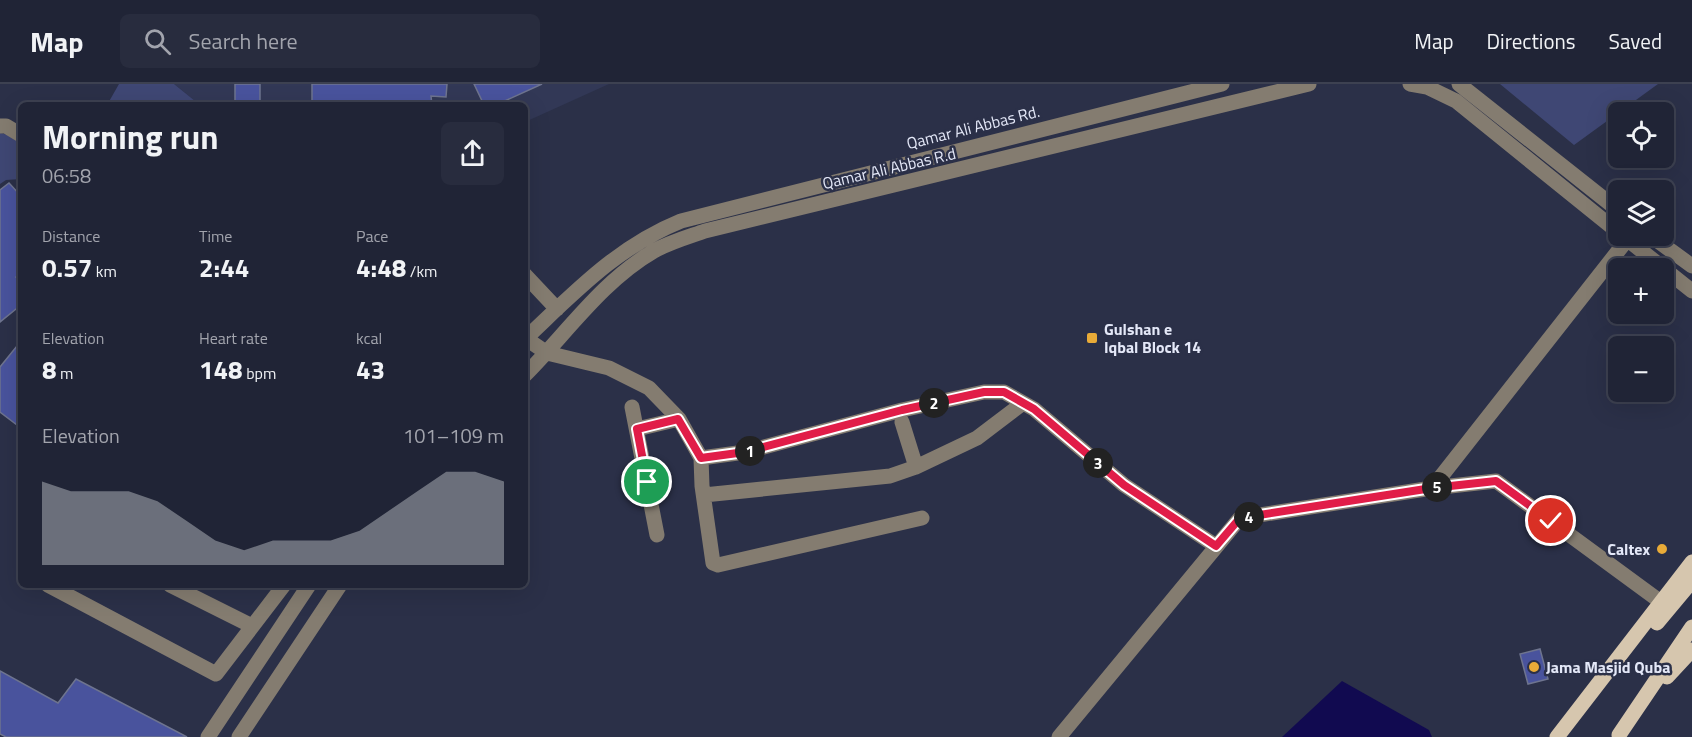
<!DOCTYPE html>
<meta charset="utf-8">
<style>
body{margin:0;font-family:"Titillium Web",sans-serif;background:#282c3e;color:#f1f3f6;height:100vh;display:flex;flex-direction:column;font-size:22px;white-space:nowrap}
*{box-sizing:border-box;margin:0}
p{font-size:20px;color:#a2a4ad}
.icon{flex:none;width:33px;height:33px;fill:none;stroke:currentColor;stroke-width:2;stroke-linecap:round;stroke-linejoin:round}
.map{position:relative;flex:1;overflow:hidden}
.drawer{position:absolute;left:18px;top:18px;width:510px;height:486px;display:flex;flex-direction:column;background:#202436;border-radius:9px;box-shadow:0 6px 24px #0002,0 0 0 2px #3d4151}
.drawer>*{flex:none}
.fabs{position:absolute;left:1608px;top:18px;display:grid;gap:12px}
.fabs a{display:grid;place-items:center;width:66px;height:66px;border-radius:9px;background:#202436;box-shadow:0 6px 24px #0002,0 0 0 2px #3d4151;font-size:30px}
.pin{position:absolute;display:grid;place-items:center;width:51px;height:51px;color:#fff;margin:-26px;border:3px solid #fff;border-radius:50%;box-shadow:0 2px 6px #0007}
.km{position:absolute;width:30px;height:30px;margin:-15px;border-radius:50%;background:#222;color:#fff;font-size:16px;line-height:30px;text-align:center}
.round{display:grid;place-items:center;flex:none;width:63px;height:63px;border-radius:9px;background:#282c3e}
.summary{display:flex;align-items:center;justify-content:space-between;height:102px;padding:0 24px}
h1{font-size:33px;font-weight:700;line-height:45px}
.metrics{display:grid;grid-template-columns:repeat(3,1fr);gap:9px;height:102px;padding:6px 24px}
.metrics div{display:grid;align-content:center}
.metrics b{font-size:26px;font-weight:700}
.metrics small{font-size:16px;font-weight:400}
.metrics p{font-size:16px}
.chart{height:168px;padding:12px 24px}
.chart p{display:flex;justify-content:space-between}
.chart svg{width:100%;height:108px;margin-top:6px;fill:#8c9099;opacity:.7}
header{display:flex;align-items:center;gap:36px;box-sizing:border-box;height:84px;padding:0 30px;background:#202436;border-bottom:2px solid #3d4151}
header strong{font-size:28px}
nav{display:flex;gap:33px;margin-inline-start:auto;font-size:21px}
.search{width:420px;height:54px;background:#282c3e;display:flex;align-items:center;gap:15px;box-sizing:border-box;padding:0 21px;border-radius:9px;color:#a2a4ad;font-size:22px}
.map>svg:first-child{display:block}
.built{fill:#323856}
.green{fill:#3f4774}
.water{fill:#110a50}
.building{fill:#49539d;stroke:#6e748f;stroke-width:1.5}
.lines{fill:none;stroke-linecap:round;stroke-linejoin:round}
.minor{stroke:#847c70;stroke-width:15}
.major{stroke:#d6c6ae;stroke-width:15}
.route-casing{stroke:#fff;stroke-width:12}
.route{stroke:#e11d48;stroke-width:8}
.poi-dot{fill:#e9ab38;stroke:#2b3048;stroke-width:2}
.labels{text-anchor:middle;stroke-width:5;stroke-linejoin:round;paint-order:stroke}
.street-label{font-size:16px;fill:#e4e8f8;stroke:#2b3048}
.poi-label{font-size:16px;font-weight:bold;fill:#e4e8f8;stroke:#2b3048;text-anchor:start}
</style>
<header>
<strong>Map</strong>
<div class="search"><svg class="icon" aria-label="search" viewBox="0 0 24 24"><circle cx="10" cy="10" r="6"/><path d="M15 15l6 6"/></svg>Search here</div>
<nav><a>Map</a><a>Directions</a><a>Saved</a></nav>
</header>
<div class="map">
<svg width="1692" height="653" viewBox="0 0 1692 653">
<rect width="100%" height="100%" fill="#2b3048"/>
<!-- built -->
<path class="built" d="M174,0H609L525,38V21H200Z"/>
<!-- green -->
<path class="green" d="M119,0H174L200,21H107Z
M1500,0H1658L1574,61Z
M0,49L21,54V95L6,96L0,100Z"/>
<!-- water -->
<path class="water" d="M1342,597L1429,646L1432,653H1282Z"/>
<!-- building -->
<path class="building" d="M235,0H260V17H235Z
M312,0H447L446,13L431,12L432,21H312Z
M474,0H542L496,21H484Z
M9,99L21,112V189L16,193L21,199V221L0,238V106Z
M21,257V344L0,328V283Z
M1540,565L1548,595L1528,600L1520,570Z
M0,587L58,619L76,595L187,653H6L0,650Z"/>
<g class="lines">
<!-- minor -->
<path class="minor" d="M1410,0L1427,3L1456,17L1618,148
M1459,0L1618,126
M0,42H6L21,51
M1623,152L1692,207
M1651,152L1692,182
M525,191L557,225
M525,254L547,269L609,284L649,304L679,335L701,374L702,402L713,479L718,481L922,434
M525,255C575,208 617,163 681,137L1222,0
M525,291C566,250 602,197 654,167C670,158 688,153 705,147L1309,0
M632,323L657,451
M902,338L916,383
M637,345L679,335
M701,374L745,368L902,326L984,308H1004L1034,325L1124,401L1216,462
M1432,404L1630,152
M704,411L890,392L916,383L977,354L1023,319
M48,501L216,590L284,501
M170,501L252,542
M208,653L309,501
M239,653L340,501
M1059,653L1240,434L1432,404L1496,397L1661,518"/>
<!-- major -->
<path class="major" d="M1657,539L1692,497
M1667,593L1692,566
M1619,651L1692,543
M1557,653L1692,478"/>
</g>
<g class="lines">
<!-- route casing -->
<g class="route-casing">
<path id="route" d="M647,398L637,345L678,335L701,374L745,368L902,326L984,308H1004L1034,325L1124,401L1216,462L1240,434L1432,404L1496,397L1551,437"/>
</g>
<!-- route -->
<use href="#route" class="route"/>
</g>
<!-- markers -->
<g class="poi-dot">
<rect x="1086" y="248" width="12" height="12" rx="3"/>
<circle cx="1662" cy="465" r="6"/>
<circle cx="1534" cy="583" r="6"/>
</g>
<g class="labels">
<!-- street labels -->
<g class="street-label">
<text transform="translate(973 43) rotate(-14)" y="6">Qamar Ali Abbas Rd.</text>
<text transform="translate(889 84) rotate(-13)" y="6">Qamar Ali Abbas R.d</text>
</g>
<!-- poi labels -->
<g class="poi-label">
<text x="1104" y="251">Gulshan e<tspan x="1104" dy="18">Iqbal Block 14</tspan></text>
<text x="1650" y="471" text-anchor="end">Caltex</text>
<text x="1546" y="589">Jama Masjid Quba</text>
</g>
</g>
</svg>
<div class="fabs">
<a><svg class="icon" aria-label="locate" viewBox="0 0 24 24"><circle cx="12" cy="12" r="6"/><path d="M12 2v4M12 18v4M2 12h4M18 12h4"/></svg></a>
<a><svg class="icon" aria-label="layers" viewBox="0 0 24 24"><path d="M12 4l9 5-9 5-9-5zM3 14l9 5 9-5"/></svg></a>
<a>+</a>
<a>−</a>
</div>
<div class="pin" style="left:647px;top:398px;background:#1e9e55"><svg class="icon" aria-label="arrive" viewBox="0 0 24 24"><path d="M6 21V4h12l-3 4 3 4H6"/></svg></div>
<div class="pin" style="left:1551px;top:437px;background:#d93025"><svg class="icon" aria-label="check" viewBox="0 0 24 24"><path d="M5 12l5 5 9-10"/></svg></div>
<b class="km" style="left:750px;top:367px">1</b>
<b class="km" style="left:934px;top:319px">2</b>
<b class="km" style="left:1098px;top:379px">3</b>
<b class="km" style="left:1249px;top:433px">4</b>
<b class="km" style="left:1437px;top:403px">5</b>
<section class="drawer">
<div class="summary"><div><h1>Morning run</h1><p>06:58</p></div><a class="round"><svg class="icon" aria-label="share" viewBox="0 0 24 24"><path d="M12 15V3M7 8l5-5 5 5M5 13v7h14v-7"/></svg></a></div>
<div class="metrics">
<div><p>Distance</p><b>0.57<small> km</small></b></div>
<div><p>Time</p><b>2:44</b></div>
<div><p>Pace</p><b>4:48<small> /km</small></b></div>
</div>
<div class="metrics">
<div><p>Elevation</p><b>8<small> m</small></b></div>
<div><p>Heart rate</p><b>148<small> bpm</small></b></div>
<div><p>kcal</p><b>43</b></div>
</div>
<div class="chart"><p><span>Elevation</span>101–109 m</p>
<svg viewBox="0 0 160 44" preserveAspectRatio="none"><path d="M0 44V10L10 14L20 14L30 14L40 18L50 26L60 34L70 38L80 34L90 34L100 34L110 30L120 22L130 14L140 6L150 6L160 10V44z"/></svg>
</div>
</section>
</div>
